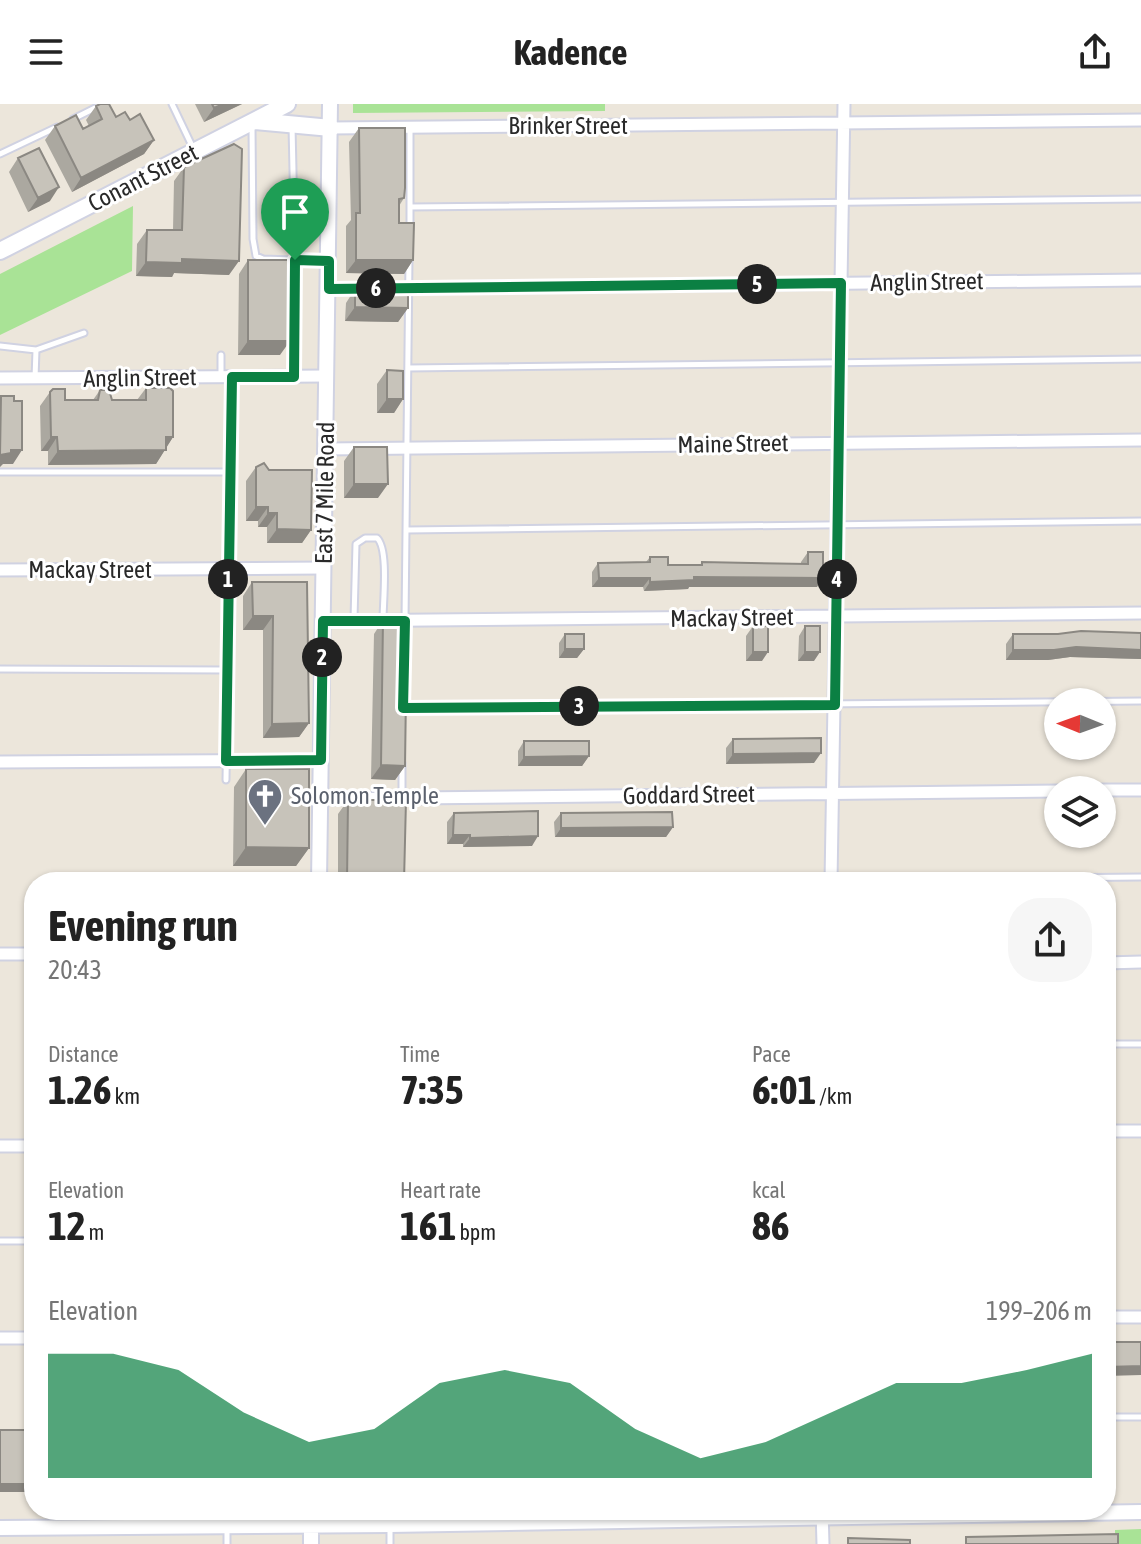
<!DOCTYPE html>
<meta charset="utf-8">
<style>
body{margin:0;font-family:"Asap Condensed",sans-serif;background:#f6f6f6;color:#222;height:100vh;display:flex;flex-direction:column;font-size:30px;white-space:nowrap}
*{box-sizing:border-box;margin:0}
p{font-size:26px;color:#767676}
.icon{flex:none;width:44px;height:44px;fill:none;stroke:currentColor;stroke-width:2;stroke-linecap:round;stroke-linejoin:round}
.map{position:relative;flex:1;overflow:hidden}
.sheet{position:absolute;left:24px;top:768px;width:1092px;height:648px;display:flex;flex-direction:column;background:#fff;border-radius:32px;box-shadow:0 2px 6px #0004}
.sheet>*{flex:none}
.needle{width:52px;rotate:271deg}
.buttons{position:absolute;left:1044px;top:584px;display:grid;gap:16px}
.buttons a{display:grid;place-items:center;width:72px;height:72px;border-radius:50%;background:#fff;box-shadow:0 2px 6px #0004;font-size:40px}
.pin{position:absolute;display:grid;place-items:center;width:68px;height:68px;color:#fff;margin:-82px -34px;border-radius:50% 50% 50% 0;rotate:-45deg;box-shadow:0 0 8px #0007}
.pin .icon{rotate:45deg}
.km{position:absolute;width:40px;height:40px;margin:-20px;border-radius:50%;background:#222;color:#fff;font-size:22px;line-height:40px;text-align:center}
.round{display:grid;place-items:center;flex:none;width:84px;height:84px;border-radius:32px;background:#f6f6f6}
.headline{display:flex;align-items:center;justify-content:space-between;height:136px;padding:0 24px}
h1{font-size:44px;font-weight:700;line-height:60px}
.metrics{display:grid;grid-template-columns:repeat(3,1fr);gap:12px;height:136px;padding:8px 24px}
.metrics div{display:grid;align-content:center}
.metrics b{font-size:40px;font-weight:700}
.metrics small{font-size:22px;font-weight:400}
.metrics p{font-size:22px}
.chart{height:224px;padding:16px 24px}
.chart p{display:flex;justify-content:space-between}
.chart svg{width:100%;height:144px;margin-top:8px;fill:#0b8043;opacity:.7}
header{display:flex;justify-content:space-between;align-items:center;height:104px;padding:0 24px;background:#fff;font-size:36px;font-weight:700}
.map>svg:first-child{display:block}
.green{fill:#a9e396}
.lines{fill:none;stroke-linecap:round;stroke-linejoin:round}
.service-casing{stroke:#d0d2e2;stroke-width:9}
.minor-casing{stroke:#d0d2e2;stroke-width:15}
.tertiary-casing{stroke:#d0d2e2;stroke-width:18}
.secondary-casing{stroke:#d0d2e2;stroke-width:20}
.service{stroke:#fff;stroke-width:5}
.minor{stroke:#fff;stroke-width:11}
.tertiary{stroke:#fff;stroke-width:14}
.secondary{stroke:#fff;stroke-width:16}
.wall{fill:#aba8a0}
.shaded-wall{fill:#8b8882}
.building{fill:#c7c3ba;stroke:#8b8882;stroke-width:2}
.route-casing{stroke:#fff;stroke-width:16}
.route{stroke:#0b8043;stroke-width:10}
.labels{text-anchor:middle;stroke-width:6;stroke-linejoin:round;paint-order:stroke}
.street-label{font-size:24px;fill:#292929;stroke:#fff}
.worship-label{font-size:24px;fill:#5b616d;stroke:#fff;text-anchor:start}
</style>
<header><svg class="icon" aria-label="menu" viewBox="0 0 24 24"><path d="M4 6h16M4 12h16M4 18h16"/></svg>Kadence<svg class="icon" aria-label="share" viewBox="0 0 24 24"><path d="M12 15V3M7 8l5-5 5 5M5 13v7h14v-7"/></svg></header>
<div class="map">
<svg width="1141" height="1440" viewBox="0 0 1141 1440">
<rect width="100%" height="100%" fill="#ece6db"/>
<!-- green -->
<path class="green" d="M353,0H605V7L353,9Z
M133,102L132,167L0,231V170Z
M1141,1425V1440H1115V1426Z"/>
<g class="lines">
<!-- service casing -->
<g class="service-casing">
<path id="service" d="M172,0L194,46
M73,15L103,0
M292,22L295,156L294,272
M252,23L253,135L256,152L263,155L324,157
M0,50L57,23
M410,103L1141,95
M410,125V23
M0,242L36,246
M221,251V272
M409,264L1141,255
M35,274L36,246L84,229
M0,368H230
M407,426L1141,417
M354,515L356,440L365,434H377C389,445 383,498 383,516
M405,517L409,155
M0,565L226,566
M403,604L1141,597
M226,676L232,274
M402,693V659
M670,778L1141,773
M1106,940H1141
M0,1137H34
M1106,1313H1141
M217,1406L227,1422V1440
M232,1406V1421
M272,1406L273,1421
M390,1406V1440"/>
</g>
<!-- minor casing -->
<g class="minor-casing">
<path id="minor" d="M331,24L1141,16
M329,185L1141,176
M0,274L327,272
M326,345L1141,336
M0,466L324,464
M323,517L1141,509
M0,658L321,656
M1102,686H1141
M320,695L1058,687
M831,778L844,0
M0,850H34
M1106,859L1141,858
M1106,1027H1141
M0,1042H34
M1106,1213H1141
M0,1234H34
M822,1406L823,1440"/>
</g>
<!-- tertiary casing -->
<g class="tertiary-casing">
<path id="tertiary" d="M319,778L330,0
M311,1406V1440
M0,1424L390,1421L1141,1408"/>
</g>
<!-- secondary casing -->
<g class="secondary-casing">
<path id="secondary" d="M255,17L331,24
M0,147L287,0"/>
</g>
<!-- service -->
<use href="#service" class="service"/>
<!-- minor -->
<use href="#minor" class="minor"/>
<!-- tertiary -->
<use href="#tertiary" class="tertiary"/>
<!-- secondary -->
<use href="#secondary" class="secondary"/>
</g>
<!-- wall -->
<path class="wall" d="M195,0H242L204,18Z
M96,2L116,13L130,16L154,36L144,50L72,88L45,36L55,22L83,25L89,22L86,16Z
M359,24L404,94L399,102V119L413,156L404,170L346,169V122L351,116L349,38Z
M18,54L50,97L28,108L9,68Z
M184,63L229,171L174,169L172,173L136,172L137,140L147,126H173L174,77Z
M248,156L280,251H238L239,170Z
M355,185L408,204L398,218L345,217L346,199Z
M387,266L403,295L394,309H377V280Z
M146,284L173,333L156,360L48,361V347H41L40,302L50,288L65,296H93L100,286L112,296H137Z
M354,343L378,394H344V357Z
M256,363L311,426L302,439H267V423H258V417H246V377Z
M808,448L817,483H689L688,485L644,487L643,483H592V468L598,459L646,458L650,453L668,461H700L702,458L801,460V458Z
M252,478H307L309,619L299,633L263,634V526H243V492Z
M383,516L405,662L395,676L371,675L374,530Z
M753,522L762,557H746V532Z
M805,522L814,557H798L799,532Z
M1141,529V555L1070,553L1048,556H1006V540L1013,530Z
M565,530L584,545L577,554H559V539Z
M733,635L814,659L726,660V644Z
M524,637L589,652L582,662H518V647Z
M246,665L309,744L296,762H233L234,683Z
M348,696L404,778H338V710Z
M454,709L532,742L463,743V740H447V718Z
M561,709L673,723L666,733H555L554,718Z"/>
<!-- shaded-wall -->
<path class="shaded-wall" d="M223,0H242L204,18L214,4Z
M154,36L144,50L72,88L81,74Z
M59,83L50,97L28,108L38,94Z
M182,155L239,157L229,171L174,169L172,173L136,172L146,158Z
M356,156H413L404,170L346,169Z
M355,203L408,204L398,218L345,217Z
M248,237H290L280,251H238Z
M387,295H403L394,309H377Z
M51,333H57L48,347H41Z
M166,333H173L156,360L48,361L58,347Z
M11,346H22L13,360H3L0,363V351Z
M354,380H388L378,394H344Z
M256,403H268L258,417H246Z
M268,409H277L267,423H258Z
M277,425L311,426L302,439H267Z
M694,473L823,474L817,483H689L688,485L644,487L650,478Z
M599,474H650L643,483H592Z
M253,512H273L263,526H243Z
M1076,543L1141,546V555L1070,553L1048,556H1006L1013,546Z
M565,545H584L577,554H559Z
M753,548H768L762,557H746Z
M805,548H820L814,557H798Z
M309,619L299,633L263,634L272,620Z
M821,649L814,659L726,660L733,650Z
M589,652L582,662H518L524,653Z
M381,661L405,662L395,676L371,675Z
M673,723L666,733H555L561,724Z
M453,731H470L463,740H447Z
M538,732L532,742L463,743L470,734Z
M246,743L309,744L296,762H233Z
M1141,1262V1271L1106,1272V1263Z
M0,1380H34V1388H0Z"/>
<!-- building -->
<path class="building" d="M100,0H109L116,13L125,8L130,16L140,10L154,36L81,74L55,22L76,11L83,25L102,15L96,2Z
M212,0H223L214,4Z
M359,24H405V84L404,94L399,95V119H414L413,156H356V109H360Z
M234,40L242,45L239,157L182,155V159L146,158L147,126H182L184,63Z
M39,44L59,83L38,94L18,54Z
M248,156H291L290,237H248Z
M355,185H408V204L355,203Z
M387,266L403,267V295H387Z
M146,284H170L173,287V333H166V346L58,347L57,333H51L50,288L53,285H65V296H98L100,286H109L112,296H146Z
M1,292H14V297H22V346H11V349L0,351Z
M354,343H387L388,380H354Z
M264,359L269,366H312L311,426L277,425V409H268V403H256V363Z
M808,448H823V474L694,473V476L650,478V474H599L598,459L650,458V453H668V461H702V458L808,460Z
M252,478H307L309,619L272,620L273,512H253Z
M383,516H407L405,662L381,661Z
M753,522H768V548H753Z
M805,522H820V548H805Z
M1081,527L1141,529V546L1076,543L1054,546H1013V530H1058Z
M565,530H584V545H565Z
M821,634V649L733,650V635Z
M524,637H589V652L524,653Z
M246,665H309V744L246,743Z
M348,696H406L404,778H347Z
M538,707V732L470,734V731H453L454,709Z
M672,708L673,723L561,724V709Z
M1106,1238H1141V1262L1106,1263Z
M0,1326H34V1380H0Z
M1118,1430V1440H966V1433Z
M848,1434L910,1436V1440H848Z"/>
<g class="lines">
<!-- route casing -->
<g class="route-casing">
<path id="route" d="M295,156L329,157V185L841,179L835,601L403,604L405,517H323L321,656L226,657L232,273H294Z"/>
</g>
<!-- route -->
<use href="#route" class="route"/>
</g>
<!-- icons -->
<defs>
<g id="church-pin" transform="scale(1.8)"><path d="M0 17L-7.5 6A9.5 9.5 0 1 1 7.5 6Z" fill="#6b7280" stroke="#fff"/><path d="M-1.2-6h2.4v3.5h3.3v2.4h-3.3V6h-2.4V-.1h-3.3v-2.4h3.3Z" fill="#fff"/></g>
</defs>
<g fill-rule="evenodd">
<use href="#church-pin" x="265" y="692"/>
</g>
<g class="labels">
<!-- street labels -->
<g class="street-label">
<text x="568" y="30">Brinker Street</text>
<text transform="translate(143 74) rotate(-27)" y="8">Conant Street</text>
<text transform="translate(927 178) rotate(-1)" y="8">Anglin Street</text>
<text transform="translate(140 274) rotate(-1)" y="8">Anglin Street</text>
<text transform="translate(733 340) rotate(-1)" y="8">Maine Street</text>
<text transform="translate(325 389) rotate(-89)" y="8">East 7 Mile Road</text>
<text x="90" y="474">Mackay Street</text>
<text transform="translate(732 514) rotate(-1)" y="8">Mackay Street</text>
<text transform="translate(689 691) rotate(-1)" y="8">Goddard Street</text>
</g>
<!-- worship labels -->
<g class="worship-label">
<text x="291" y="700">Solomon Temple</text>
</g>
</g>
</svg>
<div class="buttons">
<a><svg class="needle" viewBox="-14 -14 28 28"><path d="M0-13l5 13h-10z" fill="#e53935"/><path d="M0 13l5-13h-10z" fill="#767676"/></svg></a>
<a><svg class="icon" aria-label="layers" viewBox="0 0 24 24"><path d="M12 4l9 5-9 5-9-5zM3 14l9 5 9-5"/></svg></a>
</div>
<div class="pin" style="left:295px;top:156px;background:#1e9e55"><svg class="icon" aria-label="arrive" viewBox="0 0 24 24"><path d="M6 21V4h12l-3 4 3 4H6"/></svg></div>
<b class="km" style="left:228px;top:475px">1</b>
<b class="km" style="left:322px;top:553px">2</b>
<b class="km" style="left:579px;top:602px">3</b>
<b class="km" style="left:837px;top:475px">4</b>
<b class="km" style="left:757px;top:180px">5</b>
<b class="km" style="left:376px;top:184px">6</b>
<section class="sheet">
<div class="headline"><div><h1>Evening run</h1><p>20:43</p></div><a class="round"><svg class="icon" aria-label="share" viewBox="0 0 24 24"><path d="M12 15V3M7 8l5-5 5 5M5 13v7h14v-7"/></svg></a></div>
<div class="metrics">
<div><p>Distance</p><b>1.26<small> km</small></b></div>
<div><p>Time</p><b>7:35</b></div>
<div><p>Pace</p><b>6:01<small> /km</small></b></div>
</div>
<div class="metrics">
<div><p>Elevation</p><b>12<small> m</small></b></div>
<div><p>Heart rate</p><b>161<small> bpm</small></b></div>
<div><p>kcal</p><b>86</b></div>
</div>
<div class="chart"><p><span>Elevation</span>199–206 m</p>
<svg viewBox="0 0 160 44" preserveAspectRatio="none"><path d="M0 44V6L10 6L20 11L30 24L40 33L50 29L60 15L70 11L80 15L90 29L100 38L110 33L120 24L130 15L140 15L150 11L160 6V44z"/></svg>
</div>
</section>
</div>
